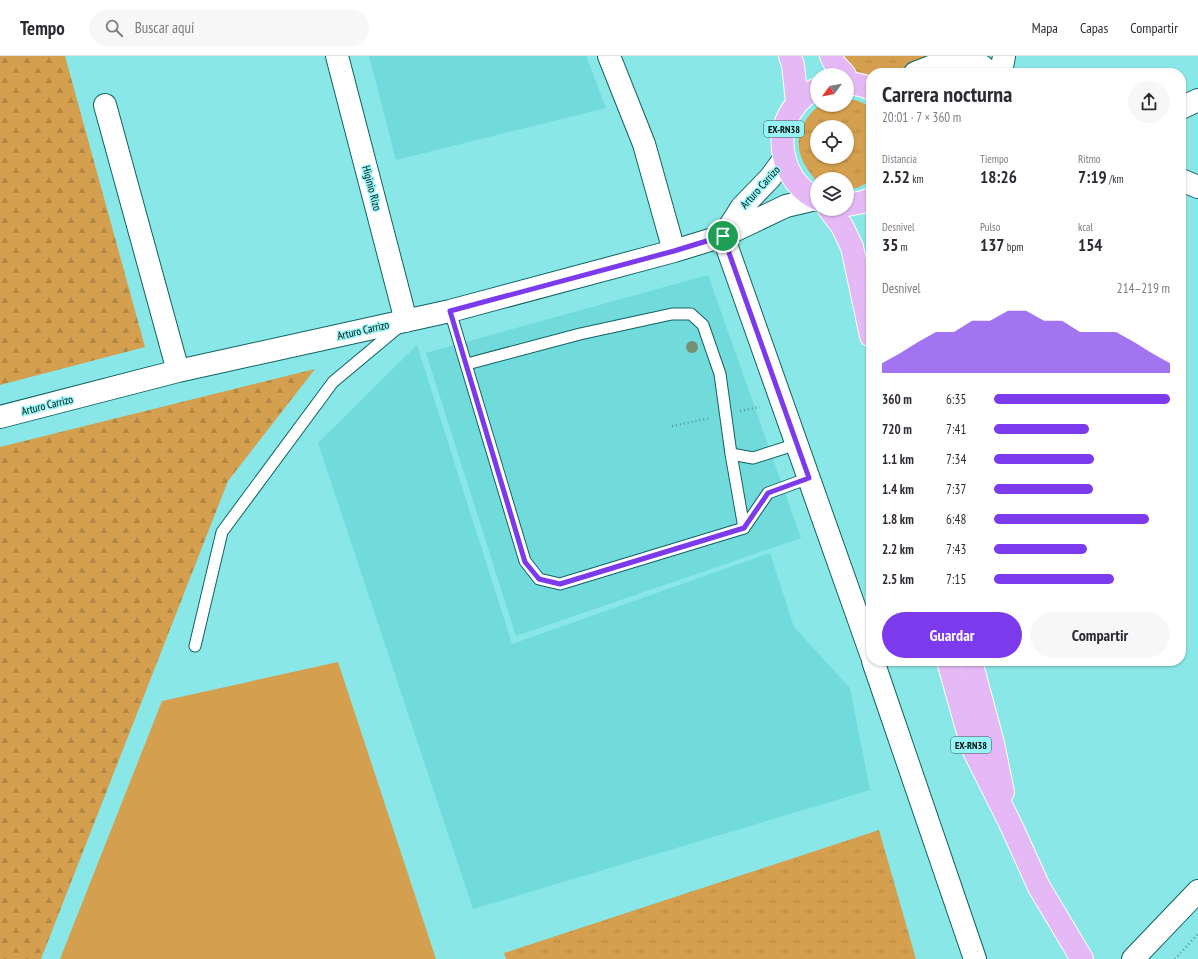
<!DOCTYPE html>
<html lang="es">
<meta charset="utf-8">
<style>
body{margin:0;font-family:"PT Sans Narrow",sans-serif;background:#f7f7f7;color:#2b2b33;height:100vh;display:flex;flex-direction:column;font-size:15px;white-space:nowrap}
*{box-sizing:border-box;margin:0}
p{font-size:13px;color:#7c7c81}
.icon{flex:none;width:22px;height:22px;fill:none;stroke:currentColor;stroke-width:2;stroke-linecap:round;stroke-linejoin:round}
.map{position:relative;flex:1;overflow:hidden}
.side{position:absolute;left:866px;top:12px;width:320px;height:598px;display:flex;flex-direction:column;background:#fff;border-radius:16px;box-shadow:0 1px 3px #0004}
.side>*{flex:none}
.needle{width:26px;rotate:238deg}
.buttons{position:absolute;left:810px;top:12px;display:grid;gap:8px}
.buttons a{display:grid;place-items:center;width:44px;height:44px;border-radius:50%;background:#fff;box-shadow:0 1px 3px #0004;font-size:20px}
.pin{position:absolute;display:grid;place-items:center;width:34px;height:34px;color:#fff;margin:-17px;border:2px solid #fff;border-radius:50%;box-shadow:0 1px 4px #0007}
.round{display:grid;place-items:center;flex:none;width:42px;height:42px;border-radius:21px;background:#f7f7f7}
.headline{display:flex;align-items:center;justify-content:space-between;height:68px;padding:0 16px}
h1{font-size:22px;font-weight:800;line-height:30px}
.metrics{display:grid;grid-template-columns:repeat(3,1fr);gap:6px;height:68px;padding:4px 16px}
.metrics div{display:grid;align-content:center}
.metrics b{font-size:17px;font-weight:800}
.metrics small{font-size:11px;font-weight:400}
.metrics p{font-size:11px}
.chart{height:112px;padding:8px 16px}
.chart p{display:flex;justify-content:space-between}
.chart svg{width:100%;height:72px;margin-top:4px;fill:#7c3aed;opacity:.7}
.cta{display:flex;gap:8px;margin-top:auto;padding:8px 16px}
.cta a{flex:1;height:46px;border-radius:24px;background:#7c3aed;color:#fff;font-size:16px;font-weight:800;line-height:46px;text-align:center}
.cta a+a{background:#f7f7f7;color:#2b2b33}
ul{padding:0 16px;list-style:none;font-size:13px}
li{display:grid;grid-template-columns:64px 48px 1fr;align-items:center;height:30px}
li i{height:10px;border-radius:5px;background:#7c3aed}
header{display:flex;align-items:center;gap:24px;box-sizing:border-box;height:56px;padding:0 20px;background:#fff;border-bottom:1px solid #e1e1e2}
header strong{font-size:19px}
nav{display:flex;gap:22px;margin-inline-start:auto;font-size:14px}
.search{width:280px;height:36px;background:#f7f7f7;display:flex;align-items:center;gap:10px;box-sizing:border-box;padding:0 14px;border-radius:22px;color:#7c7c81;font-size:15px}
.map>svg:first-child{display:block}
.built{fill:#71dbdb}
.grass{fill:url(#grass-tufts);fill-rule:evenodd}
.forest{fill:url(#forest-firs)}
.garden{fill:#d49f4e}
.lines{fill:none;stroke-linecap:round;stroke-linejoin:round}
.service-casing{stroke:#126262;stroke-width:13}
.minor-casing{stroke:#126262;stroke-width:24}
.secondary-casing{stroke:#126262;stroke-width:24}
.primary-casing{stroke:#fff;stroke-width:24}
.path{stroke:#589999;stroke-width:2.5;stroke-dasharray:1 3;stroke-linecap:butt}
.service{stroke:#fff;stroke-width:11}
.minor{stroke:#fff;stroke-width:22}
.secondary{stroke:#fff;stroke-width:22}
.primary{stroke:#e5b9f6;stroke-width:22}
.tree{fill:#769075}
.route-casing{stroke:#fff;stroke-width:8}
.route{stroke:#7c3aed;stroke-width:5}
.labels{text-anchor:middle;stroke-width:3;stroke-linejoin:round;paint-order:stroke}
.shield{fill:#96f4f4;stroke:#2d5454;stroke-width:1}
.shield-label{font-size:10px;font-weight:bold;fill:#000f0f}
.street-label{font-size:11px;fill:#000f0f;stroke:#96f4f4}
</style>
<header>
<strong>Tempo</strong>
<div class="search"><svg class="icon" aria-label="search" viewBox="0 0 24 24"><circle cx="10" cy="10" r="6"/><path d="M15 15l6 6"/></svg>Buscar aquí</div>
<nav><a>Mapa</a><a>Capas</a><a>Compartir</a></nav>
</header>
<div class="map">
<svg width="1198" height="903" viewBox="0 0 1198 903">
<defs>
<pattern id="grass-tufts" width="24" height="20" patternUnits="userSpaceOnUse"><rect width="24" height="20" fill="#d49f4e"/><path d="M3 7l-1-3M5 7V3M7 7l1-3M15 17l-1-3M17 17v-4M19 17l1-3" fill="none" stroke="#b48843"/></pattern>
<pattern id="forest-firs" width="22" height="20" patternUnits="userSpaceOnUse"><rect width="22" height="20" fill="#d49f4e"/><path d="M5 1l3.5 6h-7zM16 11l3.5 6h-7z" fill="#b48843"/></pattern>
</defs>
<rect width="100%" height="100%" fill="#89e7e7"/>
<!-- built -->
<path class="built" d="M369,0H586L606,52L396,104Z
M708,219L801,482L516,580L426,297Z
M417,289L512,588L770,497L794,571L850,632L870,734L473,853L318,387Z"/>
<!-- grass -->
<path class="grass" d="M838,0H937L895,17H871V20L856,16L839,3Z
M847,43C856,43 864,47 871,52V125L857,132L847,133V123L817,124L815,123C798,103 792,84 808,61C811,57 817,50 822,49C830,47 839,49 847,49ZM817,71H847V101H817Z
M879,774L916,903H506L504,897Z"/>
<!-- forest -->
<path class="forest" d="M0,0H65L145,291L0,329Z
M315,313L228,425L41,903H0V391Z"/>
<!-- garden -->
<path class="garden" d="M338,606L436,903H60L162,645Z"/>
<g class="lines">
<!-- service casing -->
<g class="service-casing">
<path id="service" d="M450,255L525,505L539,523L560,528L744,472L768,437L809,422
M467,308L580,278L672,258H691L703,269L720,318L731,398L753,402L797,388
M731,398L744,472
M195,590L222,476L333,326L400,270"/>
</g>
<!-- minor casing -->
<g class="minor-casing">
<path id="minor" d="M337,0L406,265
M609,0L644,88L674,195
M915,17L933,10L957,5L982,10L990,17
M1001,17L1004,0
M105,49L178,315
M1181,52L1198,44
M1181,124L1198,131
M724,179L742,151L770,122L784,103
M723,180L871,598
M0,361L178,315L450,255L674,195L723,180L786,150L816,143
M873,605L975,903"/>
</g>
<!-- secondary casing -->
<g class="secondary-casing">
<path id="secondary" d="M1133,903L1198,835"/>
</g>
<!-- primary casing -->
<g class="primary-casing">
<path id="primary" d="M790,0L793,9L797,46
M831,0L835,8L845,19
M847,26L864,30L871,33
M817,33C806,37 798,45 792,54C772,85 785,127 817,143
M847,149L863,146L871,143
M829,153L842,170L852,191L871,280
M948,605L972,691L1010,767L1039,831L1082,903
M971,605L993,687L1003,736"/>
</g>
<!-- path -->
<path class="path" d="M740,355L760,351
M672,370L710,362
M1175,903L1198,878"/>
<!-- service -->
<use href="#service" class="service"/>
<!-- minor -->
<use href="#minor" class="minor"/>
<!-- secondary -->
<use href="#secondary" class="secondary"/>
<!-- primary -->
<use href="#primary" class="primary"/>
</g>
<!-- trees -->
<circle class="tree" cx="692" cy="291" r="6"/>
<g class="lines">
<!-- route casing -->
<g class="route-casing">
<path id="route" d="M723,180L809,422L768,437L744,472L560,528L539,523L525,506L450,255L674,195Z"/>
</g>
<!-- route -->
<use href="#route" class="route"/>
</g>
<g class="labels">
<!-- shield labels -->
<g class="shield">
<rect x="764" y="65" width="40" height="16" rx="3"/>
<rect x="951" y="681" width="40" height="16" rx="3"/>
</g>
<g class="shield-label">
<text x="784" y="77">EX-RN38</text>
<text x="971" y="693">EX-RN38</text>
</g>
<!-- street labels -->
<g class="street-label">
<text transform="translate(760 131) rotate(-48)" y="4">Arturo Carrizo</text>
<text transform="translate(372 132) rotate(75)" y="4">Higinio Rizo</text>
<text transform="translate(363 274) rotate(-13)" y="4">Arturo Carrizo</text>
<text transform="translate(47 349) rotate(-14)" y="4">Arturo Carrizo</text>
</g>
</g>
</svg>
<div class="buttons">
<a><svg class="needle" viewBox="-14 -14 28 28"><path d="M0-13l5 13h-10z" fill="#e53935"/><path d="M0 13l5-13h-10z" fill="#7c7c81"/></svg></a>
<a><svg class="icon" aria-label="locate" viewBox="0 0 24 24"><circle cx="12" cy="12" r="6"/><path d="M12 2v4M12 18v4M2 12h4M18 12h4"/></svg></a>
<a><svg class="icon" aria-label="layers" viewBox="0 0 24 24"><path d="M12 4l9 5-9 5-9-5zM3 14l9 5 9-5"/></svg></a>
</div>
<div class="pin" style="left:723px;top:180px;background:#1e9e55"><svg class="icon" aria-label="arrive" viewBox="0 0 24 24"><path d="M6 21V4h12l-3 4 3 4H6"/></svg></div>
<section class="side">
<div class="headline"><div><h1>Carrera nocturna</h1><p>20:01 · 7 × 360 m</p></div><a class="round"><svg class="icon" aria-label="share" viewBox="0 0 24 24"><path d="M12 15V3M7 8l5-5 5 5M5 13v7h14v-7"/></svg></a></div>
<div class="metrics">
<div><p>Distancia</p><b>2.52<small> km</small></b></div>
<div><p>Tiempo</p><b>18:26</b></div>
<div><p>Ritmo</p><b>7:19<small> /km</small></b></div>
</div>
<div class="metrics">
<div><p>Desnivel</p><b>35<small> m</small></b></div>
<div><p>Pulso</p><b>137<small> bpm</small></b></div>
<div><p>kcal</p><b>154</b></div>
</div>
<div class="chart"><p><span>Desnivel</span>214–219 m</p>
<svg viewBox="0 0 160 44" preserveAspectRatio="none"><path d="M0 44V38L10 32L20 25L30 19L40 19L50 12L60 12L70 6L80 6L90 12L100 12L110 19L120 19L130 19L140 25L150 32L160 38V44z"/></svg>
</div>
<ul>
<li><b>360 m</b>6:35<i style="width:100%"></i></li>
<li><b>720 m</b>7:41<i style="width:54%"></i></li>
<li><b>1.1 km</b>7:34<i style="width:57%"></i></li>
<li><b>1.4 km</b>7:37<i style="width:56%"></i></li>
<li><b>1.8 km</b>6:48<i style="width:88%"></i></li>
<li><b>2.2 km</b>7:43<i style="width:53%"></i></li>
<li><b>2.5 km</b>7:15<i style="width:68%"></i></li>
</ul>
<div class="cta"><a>Guardar</a><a>Compartir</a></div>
</section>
</div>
